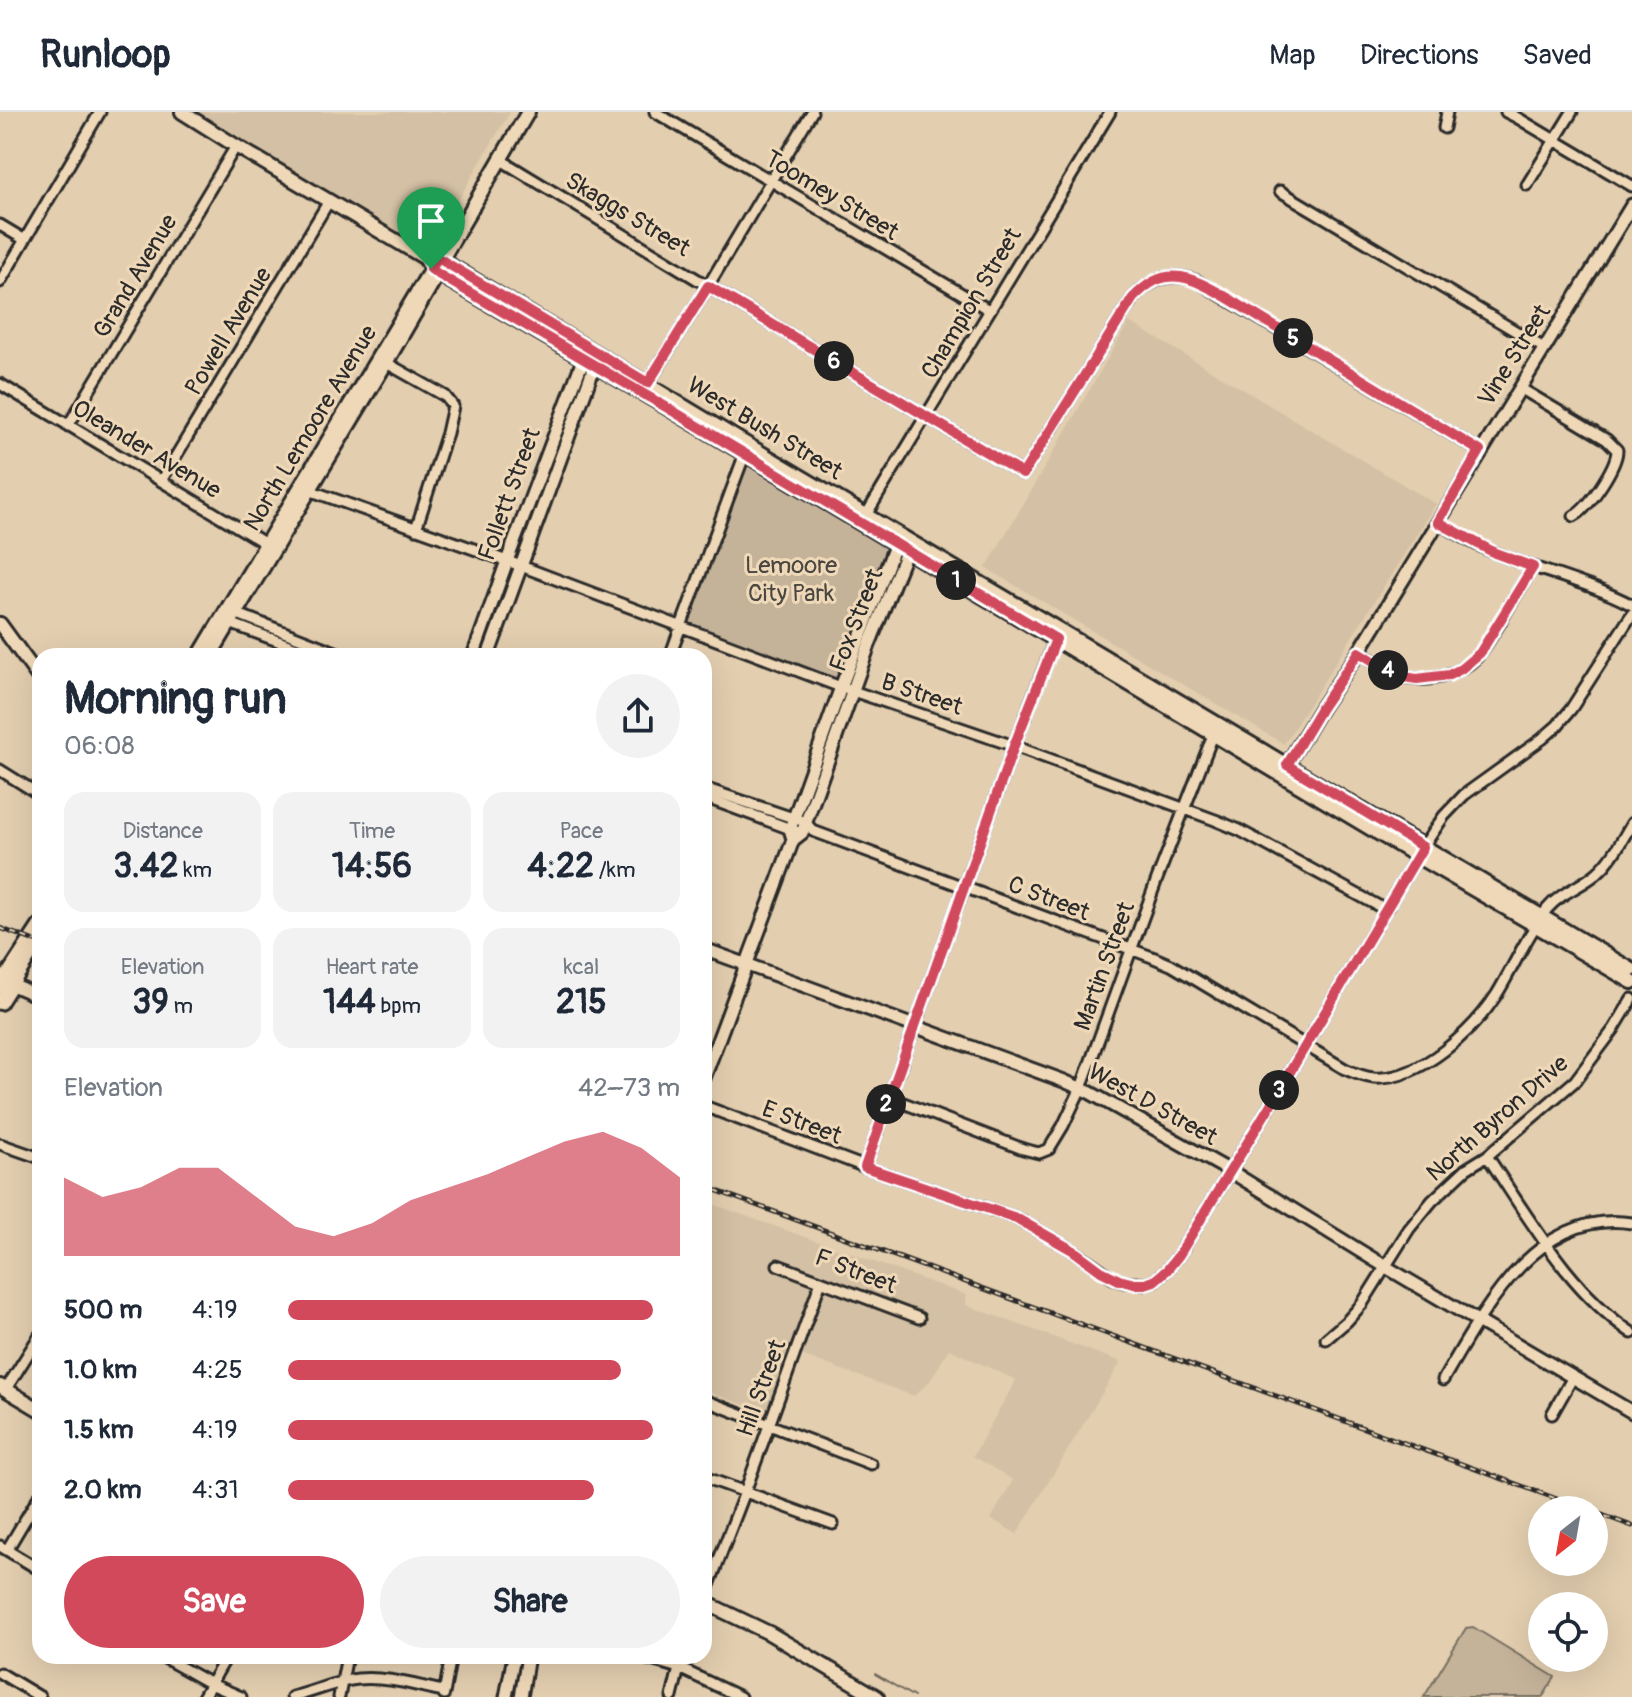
<!DOCTYPE html>
<meta charset="utf-8">
<style>
body{margin:0;font-family:Pangolin,sans-serif;background:#f2f2f3;color:#1f2937;height:100vh;display:flex;flex-direction:column;font-size:30px;white-space:nowrap}
*{box-sizing:border-box;margin:0}
p{font-size:26px;color:#747a83}
.icon{flex:none;width:44px;height:44px;fill:none;stroke:currentColor;stroke-width:2;stroke-linecap:round;stroke-linejoin:round}
.map{position:relative;flex:1;overflow:hidden}
.sheet{position:absolute;left:32px;top:536px;width:680px;height:1016px;display:flex;flex-direction:column;background:#fff;border-radius:24px;box-shadow:0 8px 32px #0002}
.sheet>*{flex:none}
.needle{width:52px;rotate:211deg}
.fabs{position:absolute;left:1528px;top:1384px;display:grid;gap:16px}
.fabs a{display:grid;place-items:center;width:80px;height:80px;border-radius:50%;background:#fff;box-shadow:0 8px 32px #0002;font-size:40px}
.pin{position:absolute;display:grid;place-items:center;width:68px;height:68px;color:#fff;margin:-82px -34px;border-radius:50% 50% 50% 0;rotate:-45deg;box-shadow:0 0 8px #0007}
.pin .icon{rotate:45deg}
.km{position:absolute;width:40px;height:40px;margin:-20px;border-radius:50%;background:#222;color:#fff;font-size:22px;line-height:40px;text-align:center}
.round{display:grid;place-items:center;flex:none;width:84px;height:84px;border-radius:42px;background:#f2f2f3}
.head{display:flex;align-items:center;justify-content:space-between;height:136px;padding:0 32px}
h1{font-size:44px;font-weight:800;line-height:60px}
.metrics{display:grid;grid-template-columns:repeat(3,1fr);gap:12px;height:136px;padding:8px 32px}
.metrics div{display:grid;align-content:center;border-radius:20px;background:#f2f2f3;text-align:center}
.metrics b{font-size:34px;font-weight:800}
.metrics small{font-size:22px;font-weight:400}
.metrics p{font-size:22px}
.chart{height:224px;padding:16px 32px}
.chart p{display:flex;justify-content:space-between}
.chart svg{width:100%;height:144px;margin-top:8px;fill:#d1495b;opacity:.7}
.cta{display:flex;gap:16px;margin-top:auto;padding:16px 32px}
.cta a{flex:1;height:92px;border-radius:48px;background:#d1495b;color:#fff;font-size:32px;font-weight:800;line-height:92px;text-align:center}
.cta a+a{background:#f2f2f3;color:#1f2937}
ul{padding:0 32px;list-style:none;font-size:26px}
li{display:grid;grid-template-columns:128px 96px 1fr;align-items:center;height:60px}
li i{height:20px;border-radius:10px;background:#d1495b}
header{display:flex;align-items:center;gap:48px;box-sizing:border-box;height:112px;padding:0 40px;background:#fff;border-bottom:2px solid #e0e1e3}
header strong{font-size:38px}
nav{display:flex;gap:44px;margin-inline-start:auto;font-size:28px}
.map>svg:first-child{display:block}
.built{fill:#d4c0a4}
.green{fill:#c4b399;stroke:#786f62;stroke-width:2}
.lines{fill:none;stroke-linecap:round;stroke-linejoin:round}
.stream{stroke:#6e665a;stroke-width:2}
.minor-casing{stroke:#2b2b2b;stroke-width:15}
.tertiary-casing{stroke:#2b2b2b;stroke-width:17}
.secondary-casing{stroke:#2b2b2b;stroke-width:18}
.minor{stroke:#efd8b7;stroke-width:9}
.tertiary{stroke:#efd8b7;stroke-width:11}
.secondary{stroke:#efd8b7;stroke-width:12}
.rail-casing{stroke:#2b2b2b;stroke-width:5}
.rail{stroke:#efd8b7;stroke-width:2;stroke-dasharray:6;stroke-linecap:butt}
.route-casing{stroke:#fff;stroke-width:16}
.route{stroke:#d1495b;stroke-width:10}
.labels{text-anchor:middle;stroke-width:6;stroke-linejoin:round;paint-order:stroke}
.street-label{font-size:24px;fill:#2b2b2b;stroke:#efd8b7}
.park-label{font-size:24px;fill:#4a4641;stroke:#efd8b7}
</style>
<header>
<strong>Runloop</strong>
<nav><a>Map</a><a>Directions</a><a>Saved</a></nav>
</header>
<div class="map">
<svg width="1632" height="1585" viewBox="0 0 1632 1585">
<rect width="100%" height="100%" fill="#e3ceaf"/>
<filter id="ink" filterUnits="userSpaceOnUse"><feTurbulence type="fractalNoise" baseFrequency=".0125" numOctaves="2"/><feDisplacementMap in="SourceGraphic" scale="16" xChannelSelector="R" yChannelSelector="G"/><feConvolveMatrix kernelMatrix="1 2 1 2 8 2 1 2 1" color-interpolation-filters="sRGB"/></filter>
<g filter="url(#ink)">
<!-- built -->
<path class="built" d="M198,0H510L432,132L423,135Z
M1129,210L1436,392L1284,632L986,456Z
M704,1089L966,1183V1193L1121,1250L1017,1422L991,1407L1013,1368L973,1344L1016,1268L949,1237L930,1269L914,1284L790,1239L767,1301L704,1278Z"/>
<!-- green -->
<path class="green" d="M745,343L896,431L841,575L681,516Z
M1473,1515L1555,1565L1544,1583L1542,1585H1424L1466,1516Z"/>
<g class="lines">
<!-- stream -->
<path class="stream" d="M875,1562L914,1585"/>
<!-- minor casing -->
<g class="minor-casing">
<path id="minor" d="M655,0L989,198
M1506,0L1516,5L1632,74
M1444,16L1447,0
M501,48L708,174L1023,362L1133,186C1151,167 1171,159 1197,169L1480,339
M1527,73L1572,0
M1280,79L1544,236
M0,113L25,128
M0,170L100,0
M383,249L445,284L453,294L447,321L416,417
M0,272L271,435
M1520,276L1607,328L1617,338C1617,354 1589,396 1574,404
M644,278L708,174L812,0
M68,314L236,34
M161,369L329,89
M306,377L521,454L838,574L1014,634L1215,708L1239,718L1386,798
M863,408L1110,0
M1438,410C1457,422 1477,434 1498,442C1543,460 1590,471 1632,493
M230,499L346,544
M227,510L318,544
M1359,540C1373,548 1387,559 1402,564C1427,573 1459,563 1477,545C1485,536 1491,524 1498,514C1509,494 1521,475 1533,455
M670,544L747,336
M0,658L40,683
M704,676L805,710L813,719L1152,845L1171,853L1345,957C1354,961 1364,965 1374,966C1420,969 1474,918 1497,882C1514,854 1527,823 1547,797C1561,780 1581,775 1597,761C1612,748 1622,728 1632,711
M704,685L796,719
M888,985L1023,1037L1039,1041L1049,1037L1063,1014L1081,976L1157,767L1215,618
M704,994L865,1055L1016,1106L1074,1139L1113,1166L1124,1170L1145,1172L1154,1169L1167,1158L1179,1143L1268,997L1423,735L1444,704L1464,683L1542,627L1557,614L1571,597L1632,502
M0,1032L40,1046
M1487,1044C1530,1107 1568,1177 1632,1221
M865,1055L1014,634L1057,523
M778,1153L919,1206
M1326,1227L1347,1209L1362,1192L1409,1117L1432,1089L1466,1057L1487,1044L1575,969L1614,917L1632,887
M1443,1268C1482,1201 1537,1095 1632,1111
M6,1277L40,1223
M704,1288L871,1352
M1552,1302L1573,1265
M704,1365L833,1412
M0,1434L40,1458
M7,1438L38,1386
M704,1486L745,1380L821,1169
M704,1498V1502
M161,1544L211,1572L241,1585
M637,1544L679,1556L740,1585
M679,1556L688,1548L689,1544
M0,1561L40,1585
M444,1582L451,1544
M203,1585L227,1544
M292,1585C314,1580 336,1569 358,1567C386,1564 417,1574 444,1579
M339,1585L347,1544
M672,1585L679,1556L678,1544"/>
</g>
<!-- tertiary casing -->
<g class="tertiary-casing">
<path id="tertiary" d="M473,544L507,449L586,240
M488,544L597,247
M1282,661L1321,596L1359,540L1632,93
M704,837L1064,969L1089,980L1230,1059L1386,1155L1632,1300
M3,869L40,885
M704,966L793,728L802,721L869,533L907,438L905,426L896,431L841,575L790,717L793,727
M506,1585L514,1544
M521,1585L528,1544"/>
</g>
<!-- secondary casing -->
<g class="secondary-casing">
<path id="secondary" d="M182,0L236,34L425,146H438L748,333L1632,858
M425,146L431,157L438,162L666,295L1418,745L1632,870
M0,512L40,567
M199,544L434,152
M210,544L386,251L444,151L445,142L528,0
M0,874L40,813
M0,891L40,828
M0,1274L40,1298
M704,1490L769,1521L877,1585"/>
</g>
<!-- minor -->
<use href="#minor" class="minor"/>
<!-- tertiary -->
<use href="#tertiary" class="tertiary"/>
<!-- secondary -->
<use href="#secondary" class="secondary"/>
<!-- rail casing -->
<g class="rail-casing">
<path id="rail" d="M0,816L40,831
M704,1074L1587,1398
M1594,1400L1632,1414"/>
</g>
<!-- rail -->
<use href="#rail" class="rail"/>
</g>
</g>
<g class="lines" filter="url(#ink)">
<!-- route casing -->
<g class="route-casing">
<path id="route" d="M438,146L648,271L708,174L1023,362L1133,186C1147,172 1160,162 1181,165C1204,168 1249,200 1272,213C1341,255 1411,297 1480,339L1438,410L1495,441L1533,455L1480,541L1461,557L1449,563L1417,567L1404,565L1388,558L1359,540L1321,596L1287,653L1423,735L1268,997L1179,1143L1167,1158L1154,1169L1145,1172H1135L1119,1168L1101,1159L1074,1139L1016,1106L865,1055L1014,634L1056,527L666,295L438,162L431,157Z"/>
</g>
<!-- route -->
<use href="#route" class="route"/>
</g>
<g class="labels">
<!-- street labels -->
<g class="street-label">
<text transform="translate(832 83) rotate(31)" y="8">Toomey Street</text>
<text transform="translate(628 102) rotate(31)" y="8">Skaggs Street</text>
<text transform="translate(135 164) rotate(-59)" y="8">Grand Avenue</text>
<text transform="translate(971 191) rotate(-59)" y="8">Champion Street</text>
<text transform="translate(228 219) rotate(-59)" y="8">Powell Avenue</text>
<text transform="translate(1514 243) rotate(-58)" y="8">Vine Street</text>
<text transform="translate(310 316) rotate(-59)" y="8">North Lemoore Avenue</text>
<text transform="translate(765 316) rotate(31)" y="8">West Bush Street</text>
<text transform="translate(147 337) rotate(31)" y="8">Oleander Avenue</text>
<text transform="translate(509 382) rotate(-70)" y="8">Follett Street</text>
<text transform="translate(856 508) rotate(-69)" y="8">Fox Street</text>
<text transform="translate(922 582) rotate(19)" y="8">B Street</text>
<text transform="translate(1049 786) rotate(21)" y="8">C Street</text>
<text transform="translate(1104 854) rotate(-70)" y="8">Martin Street</text>
<text transform="translate(1153 992) rotate(29)" y="8">West D Street</text>
<text transform="translate(1497 1006) rotate(-41)" y="8">North Byron Drive</text>
<text transform="translate(802 1010) rotate(21)" y="8">E Street</text>
<text transform="translate(856 1159) rotate(21)" y="8">F Street</text>
<text transform="translate(761 1276) rotate(-70)" y="8">Hill Street</text>
</g>
<!-- park labels -->
<g class="park-label">
<text x="791" y="461">Lemoore<tspan x="791" dy="28">City Park</tspan></text>
</g>
</g>
</svg>
<div class="fabs">
<a><svg class="needle" viewBox="-14 -14 28 28"><path d="M0-13l5 13h-10z" fill="#e53935"/><path d="M0 13l5-13h-10z" fill="#747a83"/></svg></a>
<a><svg class="icon" aria-label="locate" viewBox="0 0 24 24"><circle cx="12" cy="12" r="6"/><path d="M12 2v4M12 18v4M2 12h4M18 12h4"/></svg></a>
</div>
<div class="pin" style="left:431px;top:157px;background:#1e9e55"><svg class="icon" aria-label="arrive" viewBox="0 0 24 24"><path d="M6 21V4h12l-3 4 3 4H6"/></svg></div>
<b class="km" style="left:956px;top:468px">1</b>
<b class="km" style="left:886px;top:992px">2</b>
<b class="km" style="left:1279px;top:978px">3</b>
<b class="km" style="left:1388px;top:558px">4</b>
<b class="km" style="left:1293px;top:226px">5</b>
<b class="km" style="left:834px;top:249px">6</b>
<section class="sheet">
<div class="head"><div><h1>Morning run</h1><p>06:08</p></div><a class="round"><svg class="icon" aria-label="share" viewBox="0 0 24 24"><path d="M12 15V3M7 8l5-5 5 5M5 13v7h14v-7"/></svg></a></div>
<div class="metrics">
<div><p>Distance</p><b>3.42<small> km</small></b></div>
<div><p>Time</p><b>14:56</b></div>
<div><p>Pace</p><b>4:22<small> /km</small></b></div>
</div>
<div class="metrics">
<div><p>Elevation</p><b>39<small> m</small></b></div>
<div><p>Heart rate</p><b>144<small> bpm</small></b></div>
<div><p>kcal</p><b>215</b></div>
</div>
<div class="chart"><p><span>Elevation</span>42–73 m</p>
<svg viewBox="0 0 160 44" preserveAspectRatio="none"><path d="M0 44V20L10 26L20 23L30 17L40 17L50 26L60 35L70 38L80 34L90 27L100 23L110 19L120 14L130 9L140 6L150 11L160 20V44z"/></svg>
</div>
<ul>
<li><b>500 m</b>4:19<i style="width:93%"></i></li>
<li><b>1.0 km</b>4:25<i style="width:85%"></i></li>
<li><b>1.5 km</b>4:19<i style="width:93%"></i></li>
<li><b>2.0 km</b>4:31<i style="width:78%"></i></li>
</ul>
<div class="cta"><a>Save</a><a>Share</a></div>
</section>
</div>
